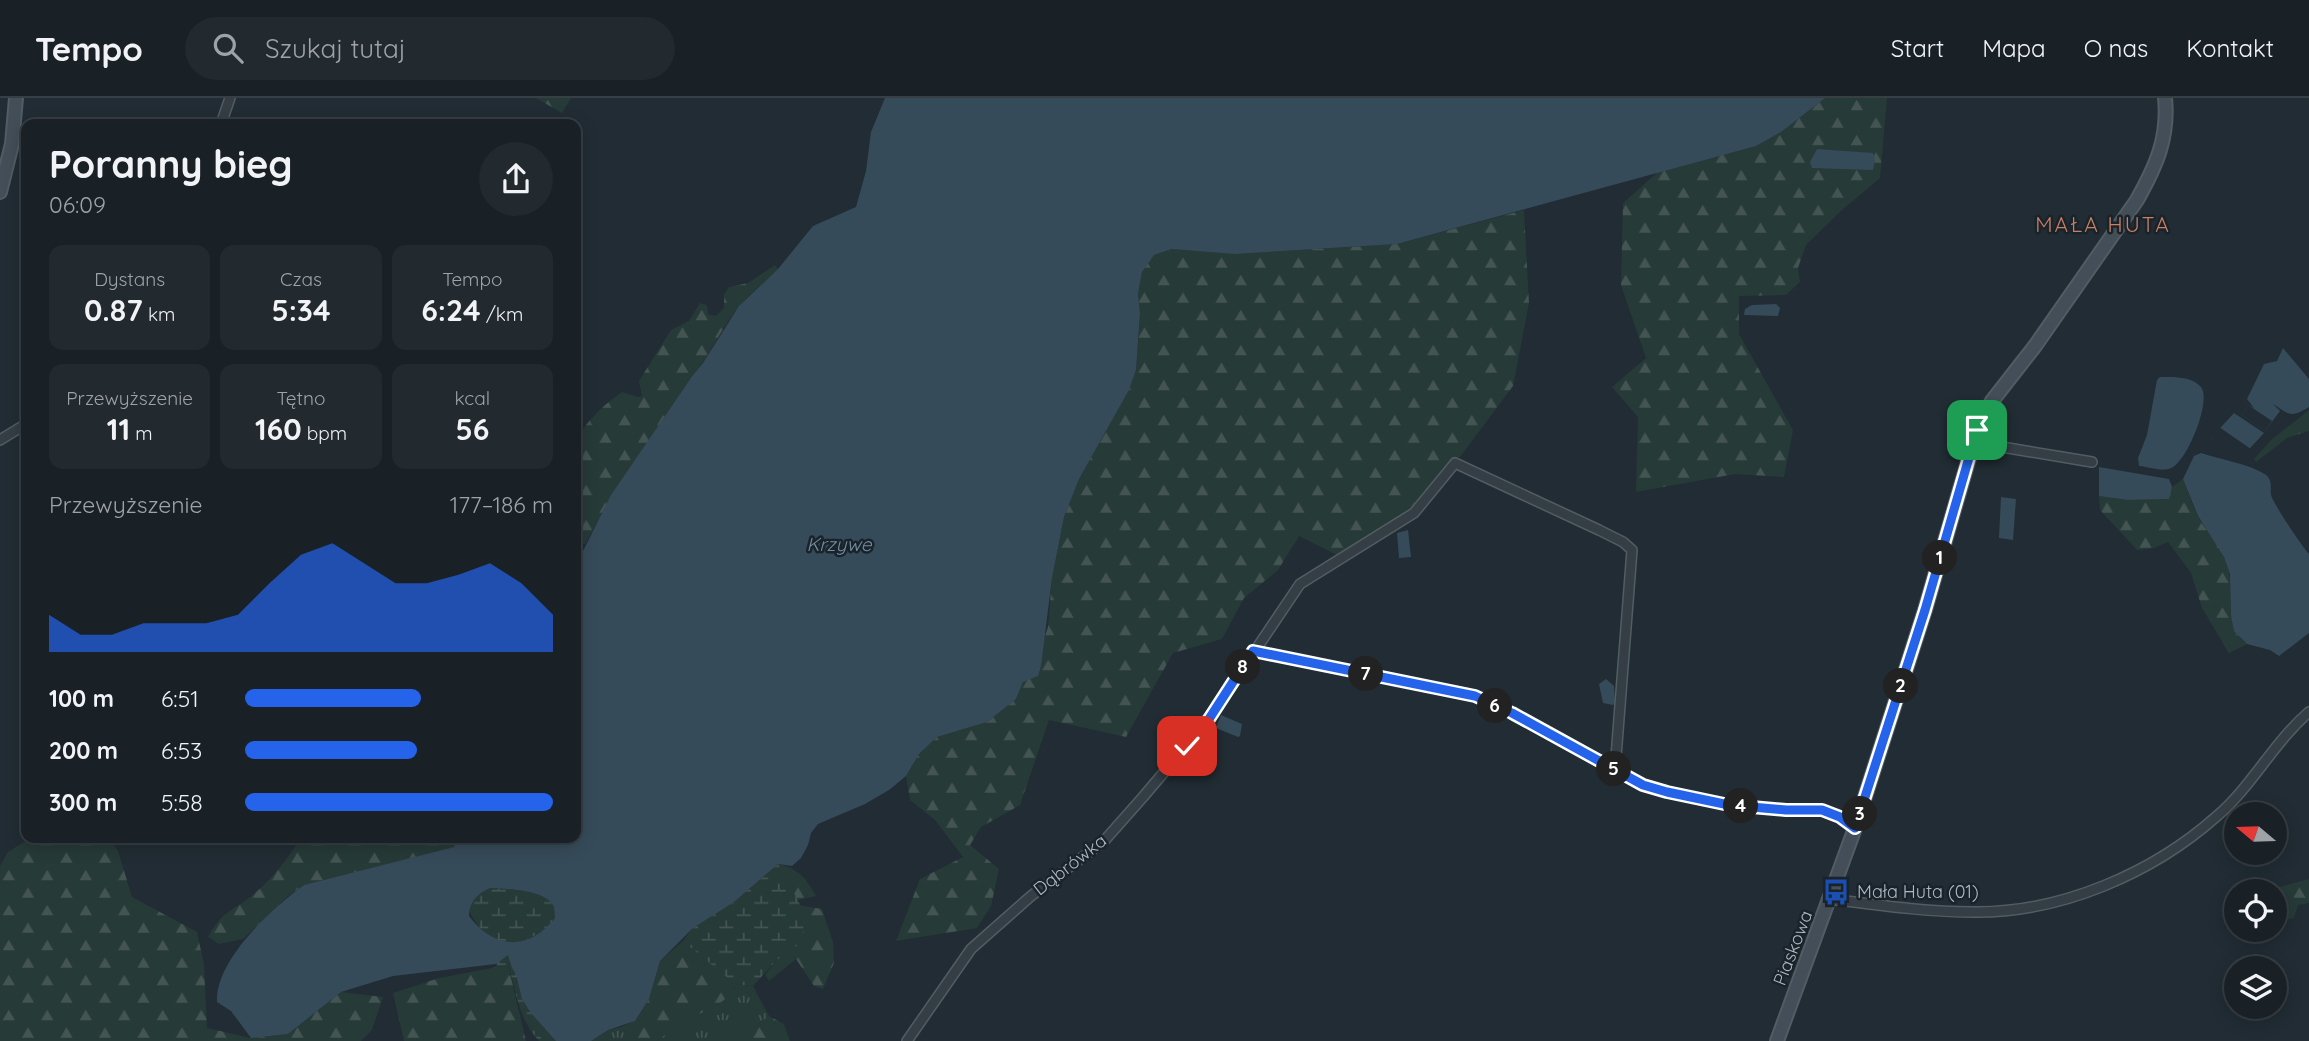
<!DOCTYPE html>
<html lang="pl">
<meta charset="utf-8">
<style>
body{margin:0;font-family:Quicksand,sans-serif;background:#22292f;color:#f1f3f6;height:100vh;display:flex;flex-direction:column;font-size:26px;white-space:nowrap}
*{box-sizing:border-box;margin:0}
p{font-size:23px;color:#9fa3a7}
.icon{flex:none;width:38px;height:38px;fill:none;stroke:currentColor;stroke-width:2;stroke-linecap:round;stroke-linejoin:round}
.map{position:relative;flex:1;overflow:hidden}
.sheet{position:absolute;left:21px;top:21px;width:560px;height:724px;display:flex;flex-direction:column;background:#192127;border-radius:14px;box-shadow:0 4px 18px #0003,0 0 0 2px #373e44}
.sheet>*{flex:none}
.needle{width:46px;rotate:289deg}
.fabs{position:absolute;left:2224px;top:704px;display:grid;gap:14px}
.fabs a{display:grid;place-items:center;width:63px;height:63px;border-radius:50%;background:#192127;box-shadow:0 4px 18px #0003,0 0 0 2px #373e44;font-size:35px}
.pin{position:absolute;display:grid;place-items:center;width:60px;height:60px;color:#fff;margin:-30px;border-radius:14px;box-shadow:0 4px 10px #0006}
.km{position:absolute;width:35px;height:35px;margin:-18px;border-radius:50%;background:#222;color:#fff;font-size:19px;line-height:35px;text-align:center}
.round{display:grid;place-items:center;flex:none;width:74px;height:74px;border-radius:37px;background:#22292f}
.headline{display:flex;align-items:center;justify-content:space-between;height:119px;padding:0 28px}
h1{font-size:38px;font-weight:700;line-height:52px}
.figures{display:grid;grid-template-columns:repeat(3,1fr);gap:10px;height:119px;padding:7px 28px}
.figures div{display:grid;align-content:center;border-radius:14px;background:#22292f;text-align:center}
.figures b{font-size:30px;font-weight:700}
.figures small{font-size:19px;font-weight:400}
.figures p{font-size:19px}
.chart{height:196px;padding:14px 28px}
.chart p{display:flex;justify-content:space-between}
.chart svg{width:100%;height:126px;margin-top:7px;fill:#2563eb;opacity:.7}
ul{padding:0 28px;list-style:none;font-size:23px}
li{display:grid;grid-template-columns:112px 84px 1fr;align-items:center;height:52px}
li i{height:18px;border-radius:9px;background:#2563eb}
header{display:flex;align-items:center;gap:42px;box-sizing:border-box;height:98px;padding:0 35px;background:#192127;border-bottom:2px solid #373e44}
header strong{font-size:33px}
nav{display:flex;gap:38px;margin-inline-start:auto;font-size:24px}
.search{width:490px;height:63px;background:#22292f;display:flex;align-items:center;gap:18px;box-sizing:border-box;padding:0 24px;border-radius:38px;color:#9fa3a7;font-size:26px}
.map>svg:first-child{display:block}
.grass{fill:url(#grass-tufts)}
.forest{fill:url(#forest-firs)}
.wetland{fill:url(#wetland-marsh)}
.water{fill:#364b5a;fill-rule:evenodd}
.pier{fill:#212c34}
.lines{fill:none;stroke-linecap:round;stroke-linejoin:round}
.street-casing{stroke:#525c63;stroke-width:12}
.secondary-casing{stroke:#525c63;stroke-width:16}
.street{stroke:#353e45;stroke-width:9}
.secondary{stroke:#434e58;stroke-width:12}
.route-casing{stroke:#fff;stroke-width:14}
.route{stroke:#2563eb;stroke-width:9}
.labels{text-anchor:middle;stroke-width:5;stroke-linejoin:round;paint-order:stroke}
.street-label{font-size:18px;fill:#afb9c2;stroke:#1a232a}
.poi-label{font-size:18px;fill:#afb9c2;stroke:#1a232a;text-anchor:start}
.water-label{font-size:19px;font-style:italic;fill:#728ea3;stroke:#1a232a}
.quarter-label{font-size:21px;letter-spacing:2px;fill:#c88164;stroke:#1a232a}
</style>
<header>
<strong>Tempo</strong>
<div class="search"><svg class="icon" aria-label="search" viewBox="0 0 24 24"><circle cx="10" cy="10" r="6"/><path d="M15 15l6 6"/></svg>Szukaj tutaj</div>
<nav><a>Start</a><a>Mapa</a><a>O nas</a><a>Kontakt</a></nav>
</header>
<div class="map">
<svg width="2309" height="943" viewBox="0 0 2309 943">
<defs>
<pattern id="grass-tufts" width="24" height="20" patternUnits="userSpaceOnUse" patternTransform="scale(1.75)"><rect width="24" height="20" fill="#263a37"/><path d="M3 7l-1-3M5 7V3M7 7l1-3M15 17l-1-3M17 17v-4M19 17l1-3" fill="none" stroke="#435452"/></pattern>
<pattern id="forest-firs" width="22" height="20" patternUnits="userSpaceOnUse" patternTransform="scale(1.75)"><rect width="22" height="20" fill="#263a37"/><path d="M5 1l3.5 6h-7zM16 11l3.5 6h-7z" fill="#435452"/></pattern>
<pattern id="wetland-marsh" width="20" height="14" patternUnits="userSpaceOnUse" patternTransform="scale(1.75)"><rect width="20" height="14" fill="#263a37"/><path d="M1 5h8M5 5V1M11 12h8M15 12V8" fill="none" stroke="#435452"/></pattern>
</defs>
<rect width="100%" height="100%" fill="#212c34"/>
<!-- grass -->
<path class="grass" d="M735,886L753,888L769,918L750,933L739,930L727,943H657C667,935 678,925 690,919C711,909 723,909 735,886Z
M621,929L637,943H591L608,932Z"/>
<!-- forest -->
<path class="forest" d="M536,0H571L562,15Z
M1825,0H1887L1880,80L1842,112L1806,147L1798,170L1800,184L1786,197L1739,198V236L1793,332L1784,379L1735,376L1636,394L1638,319L1612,289L1646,260L1621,187L1623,105L1658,74L1756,48L1781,34Z
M1524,112L1529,205L1513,288L1460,359H1455L1404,417L1337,457L1299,438L1278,472L1244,500L1222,541L1173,555L1126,639L1049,622L1020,707L981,729L970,747L999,771L991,808L977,830L896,843L920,781L963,759L935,722L910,702L906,678L919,656L937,639L987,624L1016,601L1023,584L1031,579L1048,529L1052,480L1064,419L1079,381L1129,292L1136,272L1140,215L1138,196L1142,174L1148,164L1154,157L1171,151L1235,156L1397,146Z
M775,167L778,171C765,184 750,195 739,209C721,230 711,256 693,277L612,397L585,446L576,443C576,428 584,413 576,399C576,383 573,364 576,348C579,328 606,305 622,294L638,299L642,298L639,283L671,232L689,223L700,205L707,207L708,216L716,218L724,210V196L729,189L748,185Z
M2309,312V333L2287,340L2256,364L2254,361L2271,342Z
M2183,381C2188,393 2192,406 2197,417C2208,437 2225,451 2229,474C2234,498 2223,529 2247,546L2229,555L2202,510L2191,475L2168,444L2154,450L2137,452L2100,412L2099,398L2128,402L2168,401L2172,389Z
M31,740H109L118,753L132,799L197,834L204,867L207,930L251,940L288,936L341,894L383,899L372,932L361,943H0V768L8,754Z
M301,740H453L457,745L455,749L304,787L287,799L243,841L219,846L208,839C222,812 234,813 255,795C274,779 287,761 301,740Z
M778,766C799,771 806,780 816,798L798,802L783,792L729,868L735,886L728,899L712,911L688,920L657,943H637L621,929L635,923L649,901L660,863L683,843L693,830L734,804Z
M2309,781V805L2298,807L2294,820L2275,824V793H2265Z
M798,807L822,811L833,844L834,865L823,891L814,888L796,861L769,883L765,877L777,862Z
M508,867L526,943H404L393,895L439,880Z
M769,918L784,926L790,943H727L739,929L750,933Z"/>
<!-- wetland -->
<path class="wetland" d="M778,766L808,821L798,847L777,862L753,888L735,886L683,843L693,830L734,804Z
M490,790C506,791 546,791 554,809C554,809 555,819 555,820L546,832L528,841L564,943H539C518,920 517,895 508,867L496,869L499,858C495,852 491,845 487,839C469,816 458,807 490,790Z"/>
<!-- water -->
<path class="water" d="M885,0H1825L1781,34L1756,48L1397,146L1235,156L1171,151L1154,157L1142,174L1138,196L1140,215L1136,272L1129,292L1079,381L1064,419L1052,480L1041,568L1038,578L1023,584L1016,601L987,624L937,639L919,656L906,678L889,692L865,706L818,726L811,735L808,747L801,760L792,768L778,766L734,804L693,830L660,863L649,901L635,923L608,932L591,943H556L531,915L522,901L516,876L512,870L508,857L496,866L393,878L341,894L288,936L251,940L231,913L217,904C215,862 272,810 304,787L454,749L458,740H576V467L611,397L693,277L703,265L739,208L778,171L813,128L856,109L866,73L871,34ZM490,790C506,791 546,791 554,809C554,810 555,819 555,820C529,853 494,852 469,818C470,802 477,797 490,790Z
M1817,51L1873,55L1875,62L1873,72L1812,70L1810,64Z
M1776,206L1780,210L1778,218L1744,217L1745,211L1752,207Z
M2283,250L2309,281V309C2291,320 2290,317 2273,306L2280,313L2265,333L2242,317L2248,307L2254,310L2247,301L2264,266L2277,263Z
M2160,279C2173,279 2192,278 2201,289C2212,302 2187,364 2171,370C2162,374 2149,369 2139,368L2138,360L2147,337L2157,282Z
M2234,315L2264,335L2241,360L2211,340Z
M2201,355C2218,361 2251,366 2266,377C2273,383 2270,389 2271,397C2274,407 2302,448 2309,456V535L2279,558L2270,552L2247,546L2234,533L2231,518L2230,476L2224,459L2198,418L2183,381L2194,358Z
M2099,369L2169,381L2172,389L2169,401L2128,402L2099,398Z
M2001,399L2016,401L2013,442L1999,440Z
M1408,432L1411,459L1399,460L1397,435Z
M1606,581L1614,588L1615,604L1613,607L1603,605L1599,586Z
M1221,617L1242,626L1240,638L1238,639L1216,630Z"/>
<!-- pier -->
<path class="pier" d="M2248,307L2272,323L2265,333L2242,317Z
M2219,329L2251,351L2243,362L2211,340Z"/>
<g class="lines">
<!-- street casing -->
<g class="street-casing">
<path id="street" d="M221,26L230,0
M0,342L26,326
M1972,344L2092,364
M1253,553L1475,598L1512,615L1643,687L1667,694L1729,707L1786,712H1822L1840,718L1855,730
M1830,801C1878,807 1926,814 1974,814C2061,815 2153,775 2217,718C2252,688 2274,644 2309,614
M907,943L971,851L1031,798L1104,743L1143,699L1209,621L1300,486L1414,415L1455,365L1599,432L1623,444L1632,452L1615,672"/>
</g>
<!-- secondary casing -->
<g class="secondary-casing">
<path id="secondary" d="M0,94L12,46L16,0
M1777,943L1855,730L1925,512L1978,329L1992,303L2035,248L2137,102C2156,68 2169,40 2165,0"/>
</g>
<!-- street -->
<use href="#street" class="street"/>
<!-- secondary -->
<use href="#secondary" class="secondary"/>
</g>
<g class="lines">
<!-- route casing -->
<g class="route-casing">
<path id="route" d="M1187,648L1209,621L1253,553L1475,598L1512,615L1643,687L1667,694L1729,707L1786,712H1822L1840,719L1855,730L1925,512L1977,332"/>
</g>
<!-- route -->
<use href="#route" class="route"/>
</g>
<!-- icons -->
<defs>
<g id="bus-bare" transform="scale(2.1)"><path d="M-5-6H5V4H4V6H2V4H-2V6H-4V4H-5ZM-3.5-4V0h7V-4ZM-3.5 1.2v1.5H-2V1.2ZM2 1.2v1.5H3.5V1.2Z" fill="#1a4fb4" stroke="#1a232a" stroke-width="2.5" paint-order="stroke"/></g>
</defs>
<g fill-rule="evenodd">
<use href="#bus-bare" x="1836" y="794"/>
</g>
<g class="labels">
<!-- street labels -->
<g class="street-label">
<text transform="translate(1070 767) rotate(-38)" y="6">Dąbrówka</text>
<text transform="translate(1793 850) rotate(-69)" y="6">Piaskowa</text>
</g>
<!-- poi labels -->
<g class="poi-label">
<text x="1857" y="800">Mała Huta (01)</text>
</g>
<!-- water labels -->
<g class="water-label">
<text x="839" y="453">Krzywe</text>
</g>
<!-- quarter labels -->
<g class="quarter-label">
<text x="2103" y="134">MAŁA HUTA</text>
</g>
</g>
</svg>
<div class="fabs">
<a><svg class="needle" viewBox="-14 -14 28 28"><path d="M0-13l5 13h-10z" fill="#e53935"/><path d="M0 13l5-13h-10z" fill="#9fa3a7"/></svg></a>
<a><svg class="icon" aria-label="locate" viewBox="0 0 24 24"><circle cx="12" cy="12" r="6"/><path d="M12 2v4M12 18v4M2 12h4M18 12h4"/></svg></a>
<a><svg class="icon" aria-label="layers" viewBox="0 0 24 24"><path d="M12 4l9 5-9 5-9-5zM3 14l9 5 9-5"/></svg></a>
</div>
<div class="pin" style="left:1977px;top:332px;background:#1e9e55"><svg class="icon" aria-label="arrive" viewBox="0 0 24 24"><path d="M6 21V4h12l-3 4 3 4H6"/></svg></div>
<div class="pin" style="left:1187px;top:648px;background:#d93025"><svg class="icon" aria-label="check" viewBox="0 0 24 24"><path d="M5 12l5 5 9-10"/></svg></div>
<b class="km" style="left:1940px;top:460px">1</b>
<b class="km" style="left:1901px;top:588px">2</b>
<b class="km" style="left:1860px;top:716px">3</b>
<b class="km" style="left:1741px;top:708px">4</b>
<b class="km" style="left:1614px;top:671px">5</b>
<b class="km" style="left:1495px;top:608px">6</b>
<b class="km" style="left:1366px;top:576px">7</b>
<b class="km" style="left:1243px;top:569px">8</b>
<section class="sheet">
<div class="headline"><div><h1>Poranny bieg</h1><p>06:09</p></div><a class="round"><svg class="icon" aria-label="share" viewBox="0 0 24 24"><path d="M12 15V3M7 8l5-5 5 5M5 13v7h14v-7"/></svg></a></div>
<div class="figures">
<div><p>Dystans</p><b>0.87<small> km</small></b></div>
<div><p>Czas</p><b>5:34</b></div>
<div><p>Tempo</p><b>6:24<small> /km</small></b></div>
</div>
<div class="figures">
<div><p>Przewyższenie</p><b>11<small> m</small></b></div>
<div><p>Tętno</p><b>160<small> bpm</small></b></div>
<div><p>kcal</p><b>56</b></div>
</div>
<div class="chart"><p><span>Przewyższenie</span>177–186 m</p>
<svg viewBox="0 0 160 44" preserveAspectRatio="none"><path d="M0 44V31L10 38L20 38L30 34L40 34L50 34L60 31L70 20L80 10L90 6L100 13L110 20L120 20L130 17L140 13L150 20L160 31V44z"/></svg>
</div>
<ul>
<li><b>100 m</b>6:51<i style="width:57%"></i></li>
<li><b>200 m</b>6:53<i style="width:56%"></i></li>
<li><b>300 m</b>5:58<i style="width:100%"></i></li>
</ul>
</section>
</div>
